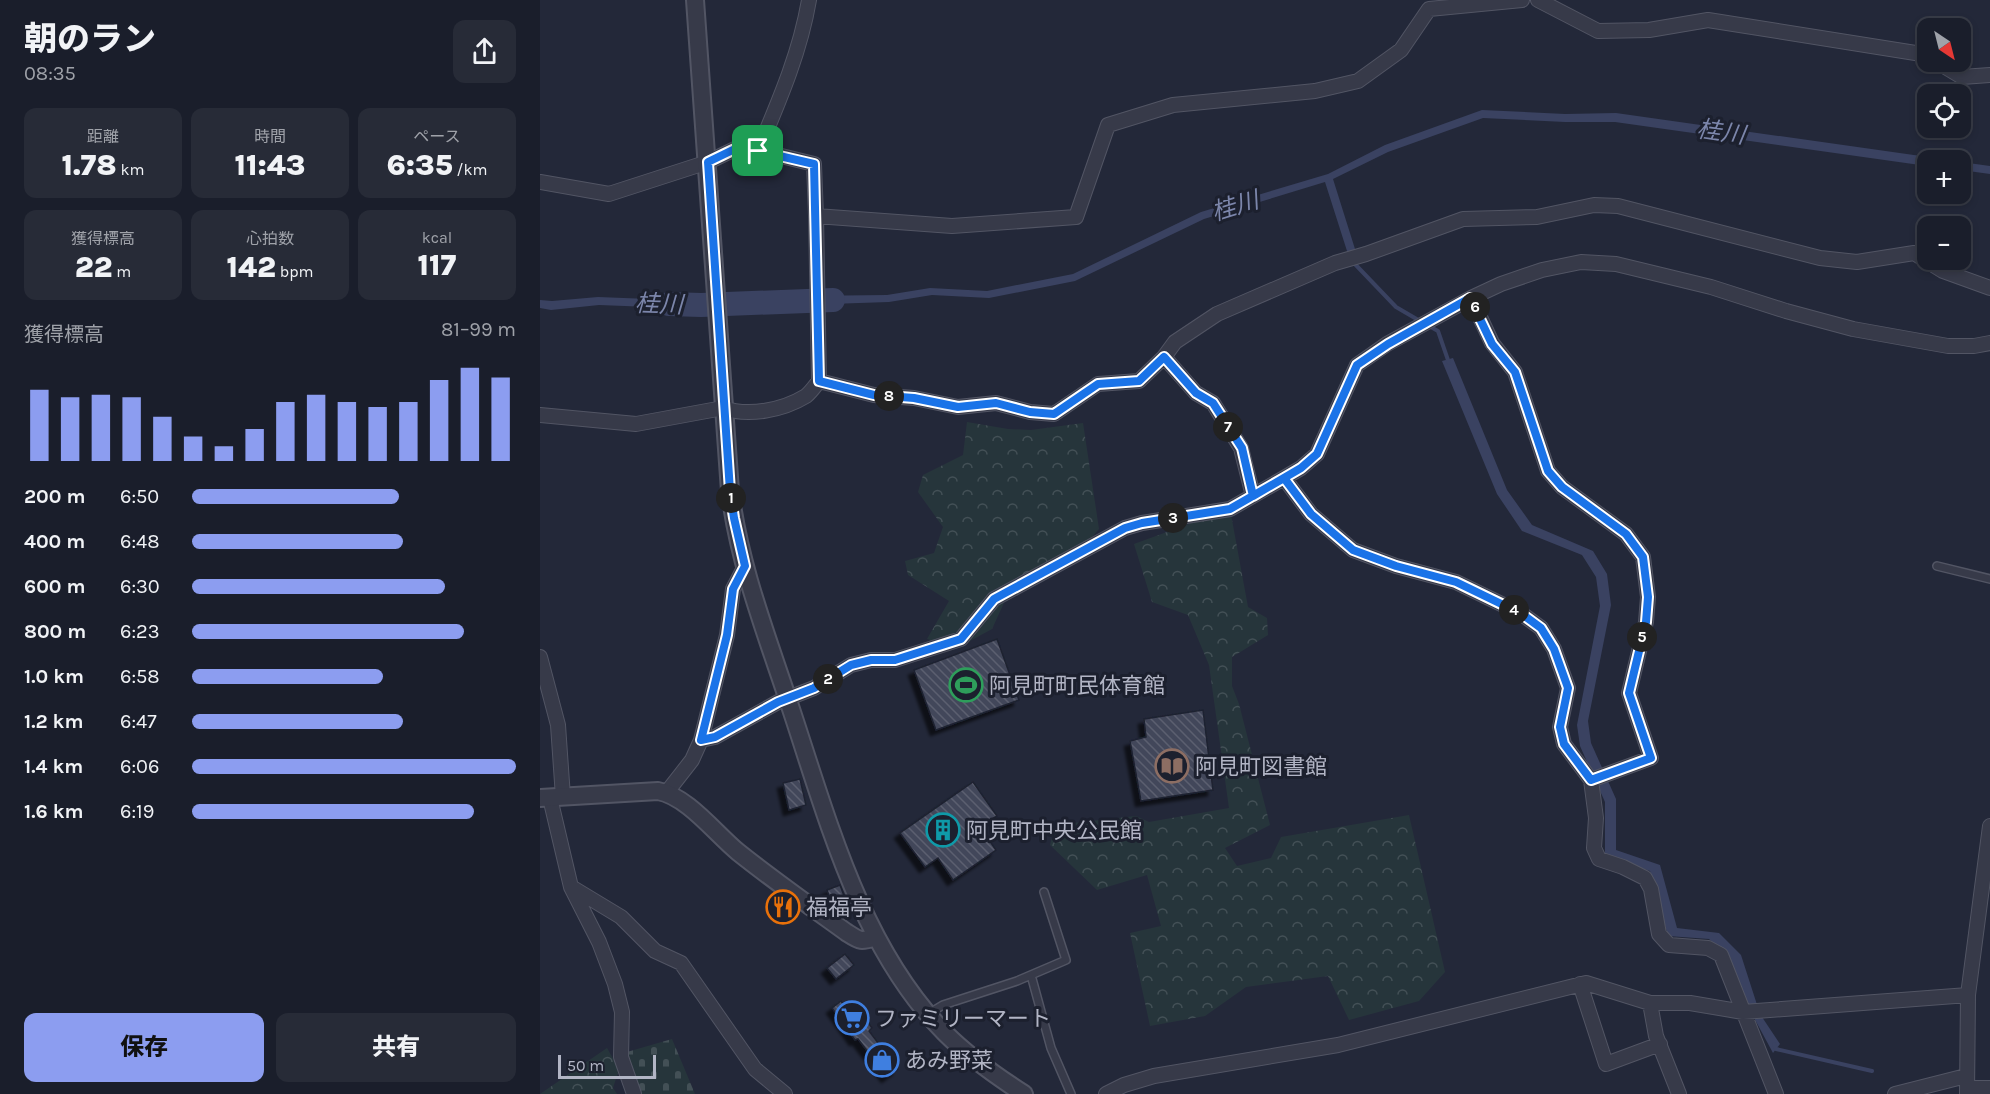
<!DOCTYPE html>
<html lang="ja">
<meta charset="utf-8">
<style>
body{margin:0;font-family:Karla,"Noto Sans JP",sans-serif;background:#272b37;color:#f1f3f6;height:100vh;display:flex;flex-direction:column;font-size:22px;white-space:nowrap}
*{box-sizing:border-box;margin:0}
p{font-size:20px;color:#9fa2a9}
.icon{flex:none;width:33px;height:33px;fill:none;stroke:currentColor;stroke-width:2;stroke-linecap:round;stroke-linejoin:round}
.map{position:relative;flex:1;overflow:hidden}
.drawer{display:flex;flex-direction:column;background:#1a1e2b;width:540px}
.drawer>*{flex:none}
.needle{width:39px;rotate:145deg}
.fabs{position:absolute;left:1377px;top:18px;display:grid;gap:12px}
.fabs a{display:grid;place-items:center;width:54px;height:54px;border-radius:12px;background:#1a1e2b;box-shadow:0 3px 9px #0003,0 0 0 2px #383c47;font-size:30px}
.scale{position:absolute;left:18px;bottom:15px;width:98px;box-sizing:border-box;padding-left:6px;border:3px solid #b2b5c5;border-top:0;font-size:16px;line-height:21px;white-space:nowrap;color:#b2b5c5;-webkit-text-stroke:4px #1c202e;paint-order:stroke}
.pin{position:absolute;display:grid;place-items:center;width:51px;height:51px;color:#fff;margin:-26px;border-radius:12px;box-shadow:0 3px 9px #0006}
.km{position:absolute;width:30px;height:30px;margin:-15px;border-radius:50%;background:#222;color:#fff;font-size:16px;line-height:30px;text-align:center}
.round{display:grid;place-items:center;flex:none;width:63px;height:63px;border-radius:12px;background:#272b37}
.headline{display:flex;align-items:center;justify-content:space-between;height:102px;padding:0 24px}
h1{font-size:33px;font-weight:800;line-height:45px}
.stats{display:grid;grid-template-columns:repeat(3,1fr);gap:9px;height:102px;padding:6px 24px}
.stats div{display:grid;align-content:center;border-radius:12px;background:#272b37;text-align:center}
.stats b{font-size:30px;font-weight:800}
.stats small{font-size:16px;font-weight:400}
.stats p{font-size:16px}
.chart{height:168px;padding:12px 24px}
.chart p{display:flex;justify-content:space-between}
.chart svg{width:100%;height:108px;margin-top:6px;stroke:#8c9df0;stroke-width:6}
.button{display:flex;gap:12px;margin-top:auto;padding:12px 24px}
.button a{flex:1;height:69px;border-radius:12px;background:#8c9df0;color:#111;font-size:24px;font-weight:800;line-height:69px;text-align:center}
.button a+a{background:#272b37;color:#f1f3f6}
ul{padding:0 24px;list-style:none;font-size:20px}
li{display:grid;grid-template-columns:96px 72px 1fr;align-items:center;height:45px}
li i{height:15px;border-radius:8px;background:#8c9df0}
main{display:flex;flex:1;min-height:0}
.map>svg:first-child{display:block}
.forest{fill:url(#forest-crowns)}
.cemetery{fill:url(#cemetery-stones)}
.water{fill:#3a4261}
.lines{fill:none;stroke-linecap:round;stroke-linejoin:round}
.stream{stroke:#3a4261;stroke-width:4}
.river{stroke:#3a4261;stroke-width:24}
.building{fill:url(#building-back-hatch);stroke:#1e2230;stroke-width:1.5;filter:url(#shadow)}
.service-casing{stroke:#525564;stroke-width:10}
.minor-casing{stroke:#525564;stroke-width:16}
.tertiary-casing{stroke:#525564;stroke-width:20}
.service{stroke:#373a49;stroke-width:7}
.minor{stroke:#373a49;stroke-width:14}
.tertiary{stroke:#373a49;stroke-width:16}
.route-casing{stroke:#fff;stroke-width:12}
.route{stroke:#1a73e8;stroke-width:8}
.labels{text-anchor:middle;stroke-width:6;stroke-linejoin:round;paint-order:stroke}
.poi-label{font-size:22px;fill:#b2b5c5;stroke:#1c202e;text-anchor:start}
.water-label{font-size:24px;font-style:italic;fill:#7c86ab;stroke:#1c202e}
</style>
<main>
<section class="drawer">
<div class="headline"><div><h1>朝のラン</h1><p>08:35</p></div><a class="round"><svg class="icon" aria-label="share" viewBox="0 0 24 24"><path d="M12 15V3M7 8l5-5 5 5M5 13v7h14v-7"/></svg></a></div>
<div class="stats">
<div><p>距離</p><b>1.78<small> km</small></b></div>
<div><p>時間</p><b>11:43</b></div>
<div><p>ペース</p><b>6:35<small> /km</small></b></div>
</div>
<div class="stats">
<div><p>獲得標高</p><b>22<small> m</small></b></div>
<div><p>心拍数</p><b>142<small> bpm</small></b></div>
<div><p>kcal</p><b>117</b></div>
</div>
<div class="chart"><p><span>獲得標高</span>81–99 m</p>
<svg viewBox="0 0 160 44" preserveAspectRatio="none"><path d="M5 44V15M15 44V18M25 44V17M35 44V18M45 44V26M55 44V34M65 44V38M75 44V31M85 44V20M95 44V17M105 44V20M115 44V22M125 44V20M135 44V11M145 44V6M155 44V10"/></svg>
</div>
<ul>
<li><b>200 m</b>6:50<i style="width:64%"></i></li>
<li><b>400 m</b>6:48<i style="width:65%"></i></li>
<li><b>600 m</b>6:30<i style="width:78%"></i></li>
<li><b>800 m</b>6:23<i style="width:84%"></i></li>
<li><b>1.0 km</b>6:58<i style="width:59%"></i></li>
<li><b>1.2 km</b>6:47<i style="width:65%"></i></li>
<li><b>1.4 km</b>6:06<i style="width:100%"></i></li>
<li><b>1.6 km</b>6:19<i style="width:87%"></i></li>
</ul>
<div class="button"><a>保存</a><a>共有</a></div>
</section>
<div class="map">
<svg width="1450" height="1094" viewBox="0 0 1450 1094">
<defs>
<pattern id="forest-crowns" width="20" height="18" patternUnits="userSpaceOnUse" patternTransform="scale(1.5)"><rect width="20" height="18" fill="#26353b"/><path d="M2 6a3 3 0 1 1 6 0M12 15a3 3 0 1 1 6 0" fill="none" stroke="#435056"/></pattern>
<pattern id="cemetery-stones" width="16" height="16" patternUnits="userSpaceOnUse" patternTransform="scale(1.5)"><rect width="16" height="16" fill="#26353b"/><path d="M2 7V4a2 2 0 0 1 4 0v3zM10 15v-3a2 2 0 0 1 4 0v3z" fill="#435056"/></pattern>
<pattern id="building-back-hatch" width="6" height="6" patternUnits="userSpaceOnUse" patternTransform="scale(1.5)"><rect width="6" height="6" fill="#43475a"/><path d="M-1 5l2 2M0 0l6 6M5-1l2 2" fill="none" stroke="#5c5f70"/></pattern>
<filter id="shadow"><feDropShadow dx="-5.5" dy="5.5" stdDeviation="1.5" flood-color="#0009"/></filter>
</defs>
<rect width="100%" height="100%" fill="#232839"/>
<!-- forest -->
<path class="forest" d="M427,422L468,429L491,430L543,423L559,529L530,562L468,594L452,629L417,648L387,639L409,601L368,575L365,561L394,553L403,527L378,492L383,475L423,455Z
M690,509L708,607L727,618L728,635L692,657V686L699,704L730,825L685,848L697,866L731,858L741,837L869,815L905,972L879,1001L809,1020L788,976L706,987L665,1016L610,1026L590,933L621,926L607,875L557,890L510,845L515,825L596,816L609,822L689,808L669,665L648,615L612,602L594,544Z
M67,1048L79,1069L73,1088L77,1094H0Z"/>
<!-- cemetery -->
<path class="cemetery" d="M132,1039L155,1094H100L87,1052Z"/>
<!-- water -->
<path class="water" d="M942,110L1025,114L1076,113L1409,160H1388L1387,166L1075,122H1025L943,118L848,152L793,179L815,249L809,264L807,251L785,182L664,219L535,281L449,298L392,295L349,302L260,305V296L347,295L390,288L447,291L533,274L661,212L788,174L845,145Z
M1421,162L1450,166V174L1421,170Z
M58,297L161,301V309L59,305L11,310L0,308V300L12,301Z
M913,358L967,490L992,525L1053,551L1067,574L1071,605L1048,721L1051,743L1076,799V850L1120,865L1137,928L1179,933L1201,955L1220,1014L1240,1044L1233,1053L1213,1016L1190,959L1169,939L1128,936L1110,871L1065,855V802L1040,746L1037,725L1060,606L1056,577L1042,555L982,531L957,494L902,361Z"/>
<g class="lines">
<!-- stream -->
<path class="stream" d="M812,261L856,307L880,321
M889,326L898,331L909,363
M1234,1044L1236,1049L1332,1071"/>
<!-- river -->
<path class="river" d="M129,304L161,305L293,300"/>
</g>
<!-- building -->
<path class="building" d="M457,639L479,700L396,730L374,670Z
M663,710L673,790L601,801L590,741L606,737L604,719Z
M260,779L266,805L249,810L243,783Z
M433,782L457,816L440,827L456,850L413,880L398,858L385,867L360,833Z
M300,885L310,912L300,915L294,910L287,890Z
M305,954L314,965L296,979L287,968Z
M301,1001L306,1009L314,1003L332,1028L329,1031L358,1069L347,1077L318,1039L315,1040L292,1008Z"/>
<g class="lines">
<!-- service casing -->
<g class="service-casing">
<path id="service" d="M1397,566L1450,579
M491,975L511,1048L531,1094
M388,1014L403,1005L477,981L526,960L504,892"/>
</g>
<!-- minor casing -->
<g class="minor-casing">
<path id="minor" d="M998,0L1058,31L1109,30L1168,20L1388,55
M1397,62L1422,77L1450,75
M218,151C239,101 260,53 269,0
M0,182L69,194L168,162L201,146L274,164L276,216L412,226L536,217L568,125L633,105L775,91L818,81L861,50L889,9L982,0
M931,298L952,343L975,372L1008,471L1022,487L1086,534L1103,557L1108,597L1106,622L1089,693L1111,758L1051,780
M624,357L656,393L673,403L701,448L713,496
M279,381L334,395L374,398L418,407L456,403L490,412L514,414L558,384L599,381L624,357L635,342L677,314L795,263L826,254L923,219L997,217L1054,205L1078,206L1280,258L1317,262L1374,253L1403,271L1450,288
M0,415L96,424L183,408C209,417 243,410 266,396C271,392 275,386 279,381L276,216
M744,478L771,514L813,550L856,566L916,582L982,614L1001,628L1014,649L1028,688L1020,727L1024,744L1051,780L1056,818L1054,848L1059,859L1083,867L1105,878L1111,889L1119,934L1129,945L1168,948L1181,955L1236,1094
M0,657L18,725L23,797
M161,740L175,737L238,702L274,688L311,665L331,660H355L421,639L454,599L585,528L602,523L690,509L744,478L761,468L777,454L817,365L847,344L931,298L961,284L1002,270L1041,262L1076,264L1171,287L1246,311L1313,329L1408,346H1434L1450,343
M127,792L152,760L161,740L187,635L193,589L205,566
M10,798L31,887L59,942L75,984L82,1012L81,1057L94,1094
M33,888L81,917L115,951L141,963L215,1069L245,1094
M1040,984L1066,1064L1120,1044
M1110,1003L1116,1036L1139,1094
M1427,1088H1450
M566,1094L584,1085L614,1076L798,1045L1046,983L1110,1003H1150L1203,1012L1428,995
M1355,1094L1426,1076
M1427,1094L1428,995L1450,826"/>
</g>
<!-- tertiary casing -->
<g class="tertiary-casing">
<path id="tertiary" d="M155,0L190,491C199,565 227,636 250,706C287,817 320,947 405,1033C428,1056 456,1076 484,1094
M0,798L118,791C147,796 175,833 198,852C233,880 270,906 306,932C320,941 320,942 336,937"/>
</g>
<!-- service -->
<use href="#service" class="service"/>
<!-- minor -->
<use href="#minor" class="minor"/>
<!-- tertiary -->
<use href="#tertiary" class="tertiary"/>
</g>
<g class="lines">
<!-- route casing -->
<g class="route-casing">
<path id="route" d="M218,151L201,146L168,162L190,491L194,518L205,566L193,589L187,635L161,740L175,737L238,702L274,688L311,665L331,660H355L421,639L454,599L585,528L602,523L690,509L744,478L771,514L813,550L856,566L916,582L982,614L1001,628L1014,649L1028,688L1020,727L1024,744L1051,780L1111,758L1089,693L1106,622L1108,597L1103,557L1086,534L1022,487L1008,471L975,372L952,344L930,298L848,344L817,365L777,454L761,468L713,496L702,448L673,403L656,393L624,357L599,381L558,384L514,414L490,412L456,403L418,407L374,398L334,395L279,381L274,164L218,151"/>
</g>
<!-- route -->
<use href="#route" class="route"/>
</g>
<!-- icons -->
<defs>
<g id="stadium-ring" transform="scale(1.725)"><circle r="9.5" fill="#1c202e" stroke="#2e9e5b" stroke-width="1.5"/><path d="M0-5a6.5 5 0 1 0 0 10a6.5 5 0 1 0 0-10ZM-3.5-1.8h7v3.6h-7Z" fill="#2e9e5b"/></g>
<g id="library-ring" transform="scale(1.725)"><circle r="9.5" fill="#1c202e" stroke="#8d6e63" stroke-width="1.5"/><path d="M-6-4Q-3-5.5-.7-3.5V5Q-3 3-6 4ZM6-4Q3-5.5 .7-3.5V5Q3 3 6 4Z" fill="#8d6e63"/></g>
<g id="building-ring" transform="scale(1.725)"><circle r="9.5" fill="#1c202e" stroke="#0f9aa8" stroke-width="1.5"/><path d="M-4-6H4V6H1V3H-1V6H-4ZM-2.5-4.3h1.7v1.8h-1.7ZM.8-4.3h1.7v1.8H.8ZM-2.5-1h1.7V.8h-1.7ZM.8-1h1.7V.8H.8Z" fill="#0f9aa8"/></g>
<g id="restaurant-ring" transform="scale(1.725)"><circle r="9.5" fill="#1c202e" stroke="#e8710a" stroke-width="1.5"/><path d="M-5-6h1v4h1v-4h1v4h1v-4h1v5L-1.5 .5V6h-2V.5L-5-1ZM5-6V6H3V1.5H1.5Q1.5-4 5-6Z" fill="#e8710a"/></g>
<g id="supermarket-ring" transform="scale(1.725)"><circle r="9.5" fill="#1c202e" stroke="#3f7fe0" stroke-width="1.5"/><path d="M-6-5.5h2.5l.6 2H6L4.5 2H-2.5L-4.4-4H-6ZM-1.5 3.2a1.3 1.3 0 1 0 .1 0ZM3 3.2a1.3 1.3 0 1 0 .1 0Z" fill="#3f7fe0"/></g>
<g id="shop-ring" transform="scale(1.725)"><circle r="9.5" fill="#1c202e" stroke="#3f7fe0" stroke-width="1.5"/><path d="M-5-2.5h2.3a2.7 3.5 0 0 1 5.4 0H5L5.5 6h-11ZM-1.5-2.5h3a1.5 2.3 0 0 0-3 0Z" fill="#3f7fe0"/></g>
</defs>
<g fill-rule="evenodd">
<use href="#stadium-ring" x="426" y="685"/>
<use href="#library-ring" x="632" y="766"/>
<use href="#building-ring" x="403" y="830"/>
<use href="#restaurant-ring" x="243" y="907"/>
<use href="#supermarket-ring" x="312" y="1018"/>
<use href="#shop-ring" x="342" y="1060"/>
</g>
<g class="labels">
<!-- poi labels -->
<g class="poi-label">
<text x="449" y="693">阿見町町民体育館</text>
<text x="655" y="774">阿見町図書館</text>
<text x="426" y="838">阿見町中央公民館</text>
<text x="266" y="915">福福亭</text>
<text x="335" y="1026">ファミリーマート</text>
<text x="365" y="1068">あみ野菜</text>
</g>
<!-- water labels -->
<g class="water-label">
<text transform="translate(1181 132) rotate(8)" y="8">桂川</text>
<text transform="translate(695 206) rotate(-17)" y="8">桂川</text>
<text transform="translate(119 304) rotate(2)" y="8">桂川</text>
</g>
</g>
</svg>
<div class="fabs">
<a><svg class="needle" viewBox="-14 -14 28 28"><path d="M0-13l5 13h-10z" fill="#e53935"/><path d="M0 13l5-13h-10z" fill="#9fa2a9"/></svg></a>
<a><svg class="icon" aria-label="locate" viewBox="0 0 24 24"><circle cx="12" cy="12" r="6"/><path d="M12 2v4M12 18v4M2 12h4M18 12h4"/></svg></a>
<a>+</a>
<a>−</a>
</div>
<div class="scale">50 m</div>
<div class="pin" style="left:218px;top:151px;background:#1e9e55"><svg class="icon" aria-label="arrive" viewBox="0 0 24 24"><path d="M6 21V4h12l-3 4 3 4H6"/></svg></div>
<b class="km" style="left:191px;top:498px">1</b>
<b class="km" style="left:288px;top:679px">2</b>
<b class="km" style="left:633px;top:518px">3</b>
<b class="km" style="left:974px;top:610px">4</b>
<b class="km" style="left:1102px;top:637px">5</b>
<b class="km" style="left:935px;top:307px">6</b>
<b class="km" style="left:688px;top:427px">7</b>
<b class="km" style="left:349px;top:396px">8</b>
</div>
</main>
